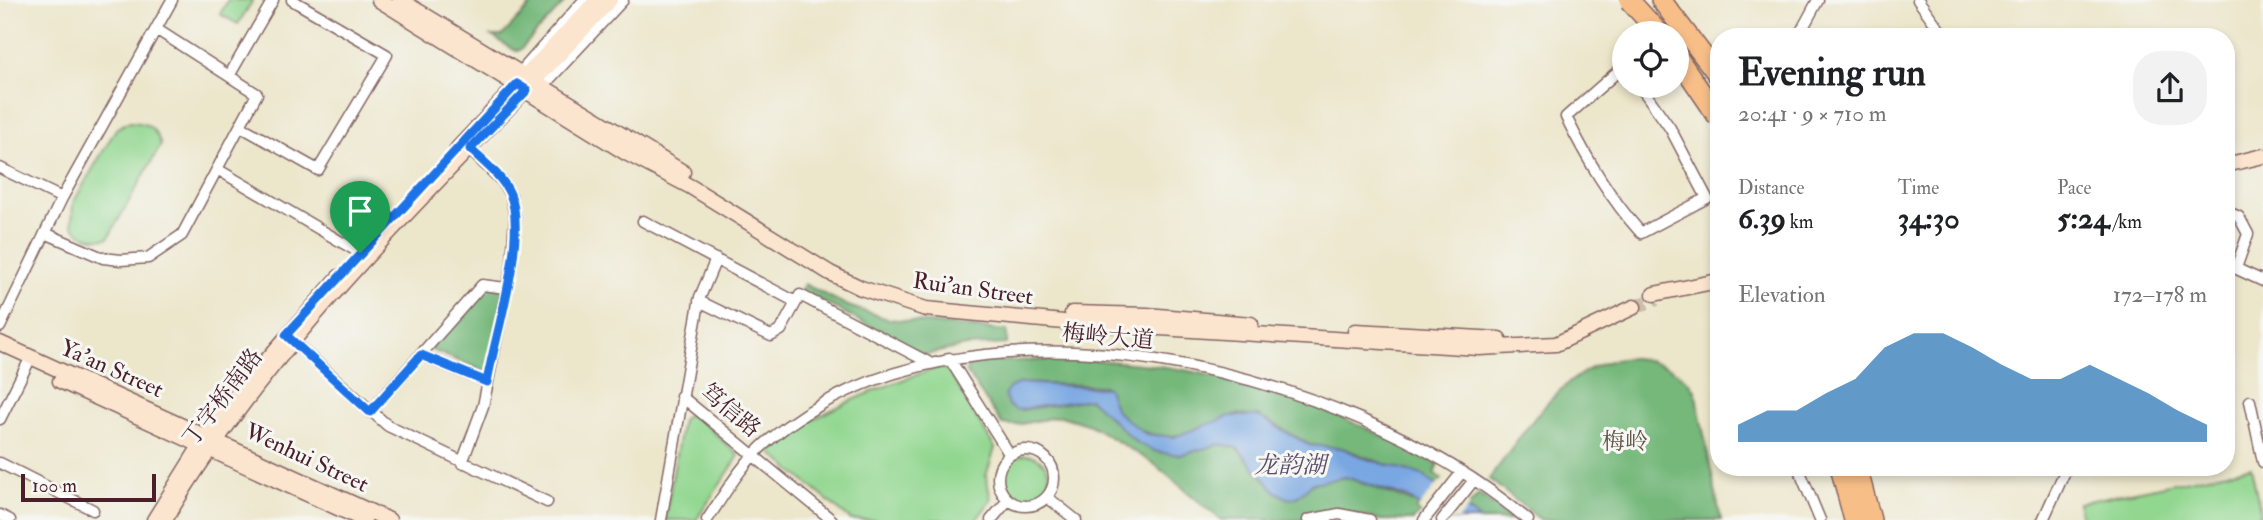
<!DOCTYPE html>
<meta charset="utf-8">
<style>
body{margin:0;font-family:"IM FELL Double Pica","Noto Serif SC",serif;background:#f2f2f2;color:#202124;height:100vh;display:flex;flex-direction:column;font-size:26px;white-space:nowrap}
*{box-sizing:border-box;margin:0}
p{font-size:23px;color:#757577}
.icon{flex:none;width:38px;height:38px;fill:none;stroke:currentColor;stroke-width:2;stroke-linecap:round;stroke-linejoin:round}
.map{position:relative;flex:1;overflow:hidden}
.side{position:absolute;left:1710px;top:28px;width:525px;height:448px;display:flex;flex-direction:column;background:#fff;border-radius:28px;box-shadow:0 4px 10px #0003}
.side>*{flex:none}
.controls{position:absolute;left:1612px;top:21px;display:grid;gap:14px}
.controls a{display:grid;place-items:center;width:77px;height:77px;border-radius:50%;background:#fff;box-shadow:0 4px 10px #0003;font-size:35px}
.scale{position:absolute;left:21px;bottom:18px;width:135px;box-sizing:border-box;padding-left:7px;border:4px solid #4a1f2b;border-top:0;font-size:19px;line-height:24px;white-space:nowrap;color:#4a1f2b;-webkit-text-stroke:5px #f6f6f2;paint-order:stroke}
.pin{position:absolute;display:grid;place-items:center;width:60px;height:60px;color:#fff;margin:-72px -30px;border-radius:50% 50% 50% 0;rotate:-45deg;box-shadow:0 0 7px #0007}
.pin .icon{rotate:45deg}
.round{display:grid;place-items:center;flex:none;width:74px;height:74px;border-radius:28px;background:#f2f2f2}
.overview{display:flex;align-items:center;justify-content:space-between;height:119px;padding:0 28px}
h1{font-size:38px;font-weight:800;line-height:52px}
.figures{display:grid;grid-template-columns:repeat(3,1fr);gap:10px;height:119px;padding:7px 28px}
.figures div{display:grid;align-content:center}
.figures b{font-size:30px;font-weight:800}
.figures small{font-size:19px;font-weight:400}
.figures p{font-size:19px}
.chart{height:196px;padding:14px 28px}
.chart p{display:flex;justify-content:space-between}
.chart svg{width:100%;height:126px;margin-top:7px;fill:#1f6fb2;opacity:.7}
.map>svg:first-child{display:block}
.green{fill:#92d790;stroke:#6e7b5e;stroke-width:2}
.forest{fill:#75b87a;stroke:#606c52;stroke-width:2}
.water{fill:#79a7e2;stroke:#626386;stroke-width:2}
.pier{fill:#ece6cb}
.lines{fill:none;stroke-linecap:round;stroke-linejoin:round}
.secondary-tunnel{stroke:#ccbeab;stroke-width:14;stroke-dasharray:14 7;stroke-linecap:butt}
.street-casing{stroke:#836563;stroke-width:13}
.secondary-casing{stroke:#836563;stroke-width:17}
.highway-casing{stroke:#836563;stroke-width:22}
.street{stroke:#fff;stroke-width:10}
.secondary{stroke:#fce5cf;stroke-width:14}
.highway{stroke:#f7be88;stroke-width:19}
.highway-bridge-casing{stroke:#836563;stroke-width:22;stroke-linecap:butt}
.highway-bridge{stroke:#f7be88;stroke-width:19}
.route-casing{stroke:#fff;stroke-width:14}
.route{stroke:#1a73e8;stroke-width:9}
.labels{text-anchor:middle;stroke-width:6;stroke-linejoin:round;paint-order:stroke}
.street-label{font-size:23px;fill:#4a1f2b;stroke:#f6f6f2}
.park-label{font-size:23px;fill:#605649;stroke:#f6f6f2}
.water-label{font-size:24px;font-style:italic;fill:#5a4f6b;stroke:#f6f6f2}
</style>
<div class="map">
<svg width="2263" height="520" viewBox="0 0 2263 520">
<rect width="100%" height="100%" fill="#f6f6f2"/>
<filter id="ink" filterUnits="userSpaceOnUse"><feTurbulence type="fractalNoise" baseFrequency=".0143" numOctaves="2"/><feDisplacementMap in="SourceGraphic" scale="14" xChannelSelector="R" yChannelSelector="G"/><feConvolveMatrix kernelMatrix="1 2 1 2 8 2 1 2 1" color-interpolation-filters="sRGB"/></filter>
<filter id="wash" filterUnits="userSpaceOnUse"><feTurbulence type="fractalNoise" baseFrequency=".00686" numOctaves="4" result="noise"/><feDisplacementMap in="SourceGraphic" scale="28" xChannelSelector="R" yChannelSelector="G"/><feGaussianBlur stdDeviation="1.57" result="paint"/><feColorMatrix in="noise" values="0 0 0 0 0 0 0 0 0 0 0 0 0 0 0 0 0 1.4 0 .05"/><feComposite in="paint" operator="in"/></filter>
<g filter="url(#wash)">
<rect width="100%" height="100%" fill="#ece6cb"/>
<!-- green -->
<path class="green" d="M228,0H253L238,24L220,14Z
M128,122C147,122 155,127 161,145L108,238C92,239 82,238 72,225L73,203L116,129Z
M942,368L949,372L995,448L986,476L991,500L976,520H851L772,454C772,429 915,371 942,368Z
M687,415L697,417L739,456L696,520H665L682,420Z
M1003 478a23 23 0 1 1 46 0a23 23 0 1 1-46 0Z
M2251,467L2261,515L2238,520H2082L2078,503Z"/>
<!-- forest -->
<path class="forest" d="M536,0H567L520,50H514L492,36H502Z
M804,284L848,306L888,319L1007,331V344L966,346L924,355L801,290Z
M482,285L506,288L489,373L427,348Z
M1635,358C1659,362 1681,369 1695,390L1721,520H1541L1489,479C1527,431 1566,357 1635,358Z
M1076,359C1117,362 1158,364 1199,373C1284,390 1363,424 1439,464L1434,473L1442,479L1437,484L1342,448L1310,445L1269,421L1239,414C1193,432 1156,455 1116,411C1111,405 1108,394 1104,386L1020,383L1021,410L1090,399L1137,442L1180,455L1221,444L1237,448L1273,488L1304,489L1320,480L1346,477L1420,505L1416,510L1420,514L1413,520H1382L1335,510L1299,520H1221L1153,463L1090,425L1061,416L1016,425L1002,424L966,371L969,365L980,362Z
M1479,494L1511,520H1480L1467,508Z"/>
<!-- water -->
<path class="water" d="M1020,383L1108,388L1116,411L1146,434L1174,437L1230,416H1258L1309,445L1342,448L1367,459L1423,475L1480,520H1440L1408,498L1346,477L1313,483L1297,497L1289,499L1276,492L1238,448L1221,444L1180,455L1157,452L1137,443L1090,399L1016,410L1008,405L1005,395L1009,388Z"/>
<!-- pier -->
<path class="pier" d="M1440,481L1470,506L1458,520H1435L1418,508Z"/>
</g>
<g filter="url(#ink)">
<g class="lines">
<!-- secondary-tunnel -->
<path class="secondary-tunnel" d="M1634,307L1657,299"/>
<!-- street casing -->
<g class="street-casing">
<path id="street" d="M1918,0L1945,37
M1798,37L1818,0
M1624,66L1566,117C1587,159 1609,197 1641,233L1707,198L1670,128L1640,86
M524,68L584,0
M229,76L273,0
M543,86L623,0
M240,126L318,170L387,55L292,0
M0,168L62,198
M217,169L360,253
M2226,211L2239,217L2248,234L2236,268
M643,221L796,302
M45,233L103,258L121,260L148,258L182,235L257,94L156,29
M2226,264L2263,281
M699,301L771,336L781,330L800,295L928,362
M0,327L62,198L172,0
M288,337L388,426L547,502
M421,355L487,382
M949,358L1010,455
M681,396L832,520
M2250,401L2263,462
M370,412L482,285L506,288
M0,419L31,357
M998 478a28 28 0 1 1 56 0a28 28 0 1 1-56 0Z
M0,463L93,510
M462,463L483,406L512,264L515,217L511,196L502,181L465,145
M1798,467L1820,520
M1047,497L1076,520
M0,515L10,520
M661,520L700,297L716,259
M707,520C725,493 743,462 768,441C966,273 1347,366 1528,520
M991,520L1008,500
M1308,520L1339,514L1370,520
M1424,520L1462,472
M1442,520L1474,480
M2043,520L2067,467"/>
</g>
<!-- secondary casing -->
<g class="secondary-casing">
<path id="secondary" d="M379,0L626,153L691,187L830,273L861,288L926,309L1064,322L1479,348L1556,344L1634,307
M400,0L683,172
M457,149L597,0
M2226,165L2263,156
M1654,294L1718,281
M1072,313L1147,315L1251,324
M1355,331L1499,339
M0,343L389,520
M60,381L364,520
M154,520L220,414L339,277
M165,520C281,323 457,168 610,0"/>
</g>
<!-- highway casing -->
<g class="highway-casing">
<path id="highway" d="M1661,0L1718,75
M1840,467L1854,520
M1857,467L1871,520"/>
</g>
<!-- street -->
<use href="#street" class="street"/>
<!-- secondary -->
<use href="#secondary" class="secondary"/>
<!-- highway -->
<use href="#highway" class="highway"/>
<!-- highway-bridge casing -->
<g class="highway-bridge-casing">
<path id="highway-bridge" d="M1629,0L1659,33
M1676,55L1718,117"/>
</g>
<!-- highway-bridge -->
<use href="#highway-bridge" class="highway-bridge"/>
</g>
</g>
<g class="lines" filter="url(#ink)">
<!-- route casing -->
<g class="route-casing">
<path id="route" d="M517,84L527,90L470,149C485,163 502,176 510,194C528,236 495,335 487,382L421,355L370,412L286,335Z"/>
</g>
<!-- route -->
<use href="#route" class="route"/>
</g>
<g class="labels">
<!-- street labels -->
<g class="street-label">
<text transform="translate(973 288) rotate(8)" y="8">Rui'an Street</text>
<text transform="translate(1108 336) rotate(5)" y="8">梅岭大道</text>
<text transform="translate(112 368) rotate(24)" y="8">Ya'an Street</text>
<text transform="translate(222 397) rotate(-53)" y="8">丁字桥南路</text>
<text transform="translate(731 410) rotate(40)" y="8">笃信路</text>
<text transform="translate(307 457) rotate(25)" y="8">Wenhui Street</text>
</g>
<!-- park labels -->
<g class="park-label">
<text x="1625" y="449">梅岭</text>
</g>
<!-- water labels -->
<g class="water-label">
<text x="1290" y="473">龙韵湖</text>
</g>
</g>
</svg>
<div class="controls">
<a><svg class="icon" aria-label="locate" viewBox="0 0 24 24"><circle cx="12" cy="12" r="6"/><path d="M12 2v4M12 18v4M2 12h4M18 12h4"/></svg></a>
</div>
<div class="scale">100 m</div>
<div class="pin" style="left:360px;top:253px;background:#1e9e55"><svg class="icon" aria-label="arrive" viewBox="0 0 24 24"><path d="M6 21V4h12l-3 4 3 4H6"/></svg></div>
<section class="side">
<div class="overview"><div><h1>Evening run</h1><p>20:41 · 9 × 710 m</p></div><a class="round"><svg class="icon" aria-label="share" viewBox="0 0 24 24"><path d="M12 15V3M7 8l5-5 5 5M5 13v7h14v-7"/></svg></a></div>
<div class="figures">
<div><p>Distance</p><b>6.39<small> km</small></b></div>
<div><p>Time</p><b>34:30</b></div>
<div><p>Pace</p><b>5:24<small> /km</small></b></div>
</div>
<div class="chart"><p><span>Elevation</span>172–178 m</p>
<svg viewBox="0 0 160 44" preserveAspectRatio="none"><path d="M0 44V38L10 33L20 33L30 27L40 22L50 11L60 6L70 6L80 11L90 17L100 22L110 22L120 17L130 22L140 27L150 33L160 38V44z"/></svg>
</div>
</section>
</div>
